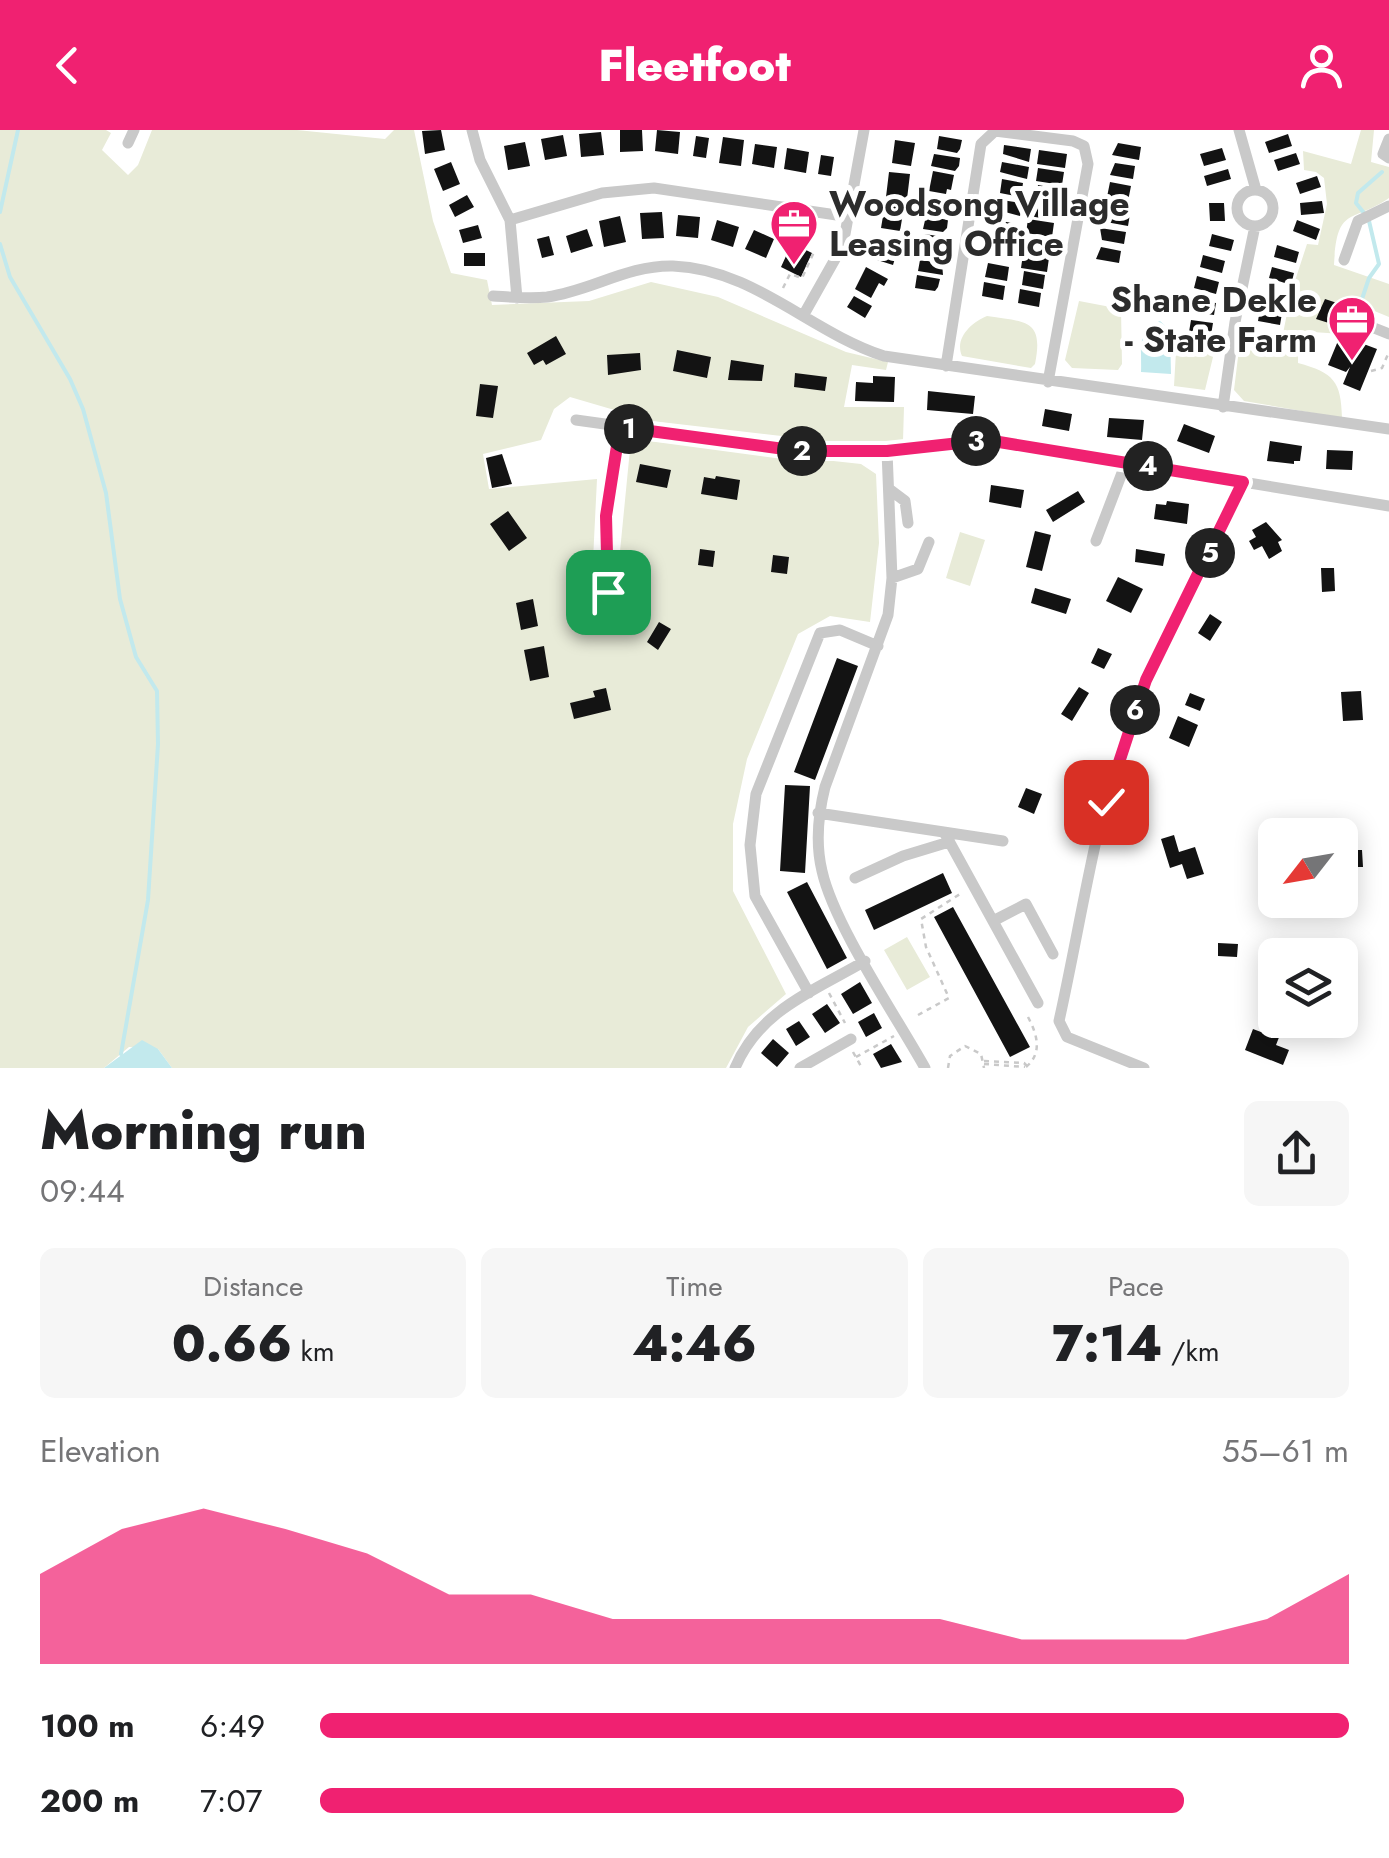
<!DOCTYPE html>
<meta charset="utf-8">
<style>
body{margin:0;font-family:Jost,sans-serif;background:#f6f6f6;color:#202124;height:100vh;display:flex;flex-direction:column;font-size:38px;white-space:nowrap}
*{box-sizing:border-box;margin:0}
p{font-size:32px;color:#757577}
.icon{flex:none;width:55px;height:55px;fill:none;stroke:currentColor;stroke-width:2;stroke-linecap:round;stroke-linejoin:round}
.map{position:relative;height:938px;overflow:hidden}
.panel{display:flex;flex-direction:column;background:#fff;flex:1}
.panel>*{flex:none}
.needle{width:65px;rotate:239deg}
.fabs{position:absolute;left:1258px;top:688px;display:grid;gap:20px}
.fabs a{display:grid;place-items:center;width:100px;height:100px;border-radius:15px;background:#fff;box-shadow:0 5px 25px #0003;font-size:50px}
.pin{position:absolute;display:grid;place-items:center;width:85px;height:85px;color:#fff;margin:-42px;border-radius:20px;box-shadow:0 5px 15px #0006}
.km{position:absolute;width:50px;height:50px;margin:-25px;border-radius:50%;background:#222;color:#fff;font-size:28px;line-height:50px;text-align:center}
.round{display:grid;place-items:center;flex:none;width:105px;height:105px;border-radius:15px;background:#f6f6f6}
.overview{display:flex;align-items:center;justify-content:space-between;height:170px;padding:0 40px}
h1{font-size:55px;font-weight:800;line-height:75px}
.figures{display:grid;grid-template-columns:repeat(3,1fr);gap:15px;height:170px;padding:10px 40px}
.figures div{display:grid;align-content:center;border-radius:15px;background:#f6f6f6;text-align:center}
.figures b{font-size:50px;font-weight:800}
.figures small{font-size:28px;font-weight:400}
.figures p{font-size:28px}
.chart{height:280px;padding:20px 40px}
.chart p{display:flex;justify-content:space-between}
.chart svg{width:100%;height:180px;margin-top:10px;fill:#f02171;opacity:.7}
ul{padding:0 40px;list-style:none;font-size:32px}
li{display:grid;grid-template-columns:160px 120px 1fr;align-items:center;height:75px}
li i{height:25px;border-radius:12px;background:#f02171}
header{display:flex;justify-content:space-between;align-items:center;height:130px;padding:0 40px;background:#f02171;color:#fff;font-size:45px;font-weight:800}
.map>svg:first-child{display:block}
.green{fill:#e8ebd8}
.water{fill:#c2e9ed}
.lines{fill:none;stroke-linecap:round;stroke-linejoin:round}
.stream{stroke:#c2e9ed;stroke-width:4}
.building{fill:#131313}
.path{stroke:#c9c9c9;stroke-width:2.5;stroke-dasharray:5 5;stroke-linecap:butt}
.minor{stroke:#c9c9c9;stroke-width:11}
.route-casing{stroke:#fff;stroke-width:20}
.route{stroke:#f02171;stroke-width:12}
.labels{text-anchor:middle;stroke-width:10;stroke-linejoin:round;paint-order:stroke}
.poi-label{font-size:35px;font-weight:bold;fill:#2c2c2c;stroke:#fff;text-anchor:start}
</style>
<header><svg class="icon" aria-label="back" viewBox="0 0 24 24"><path d="M15 5l-7 7 7 7"/></svg>Fleetfoot<svg class="icon" aria-label="person" viewBox="0 0 24 24"><circle cx="12" cy="8" r="4"/><path d="M4 21q1-7 8-7t8 7"/></svg></header>
<div class="map">
<svg width="1389" height="938" viewBox="0 0 1389 938">
<rect width="100%" height="100%" fill="#fff"/>
<!-- green -->
<path class="green" d="M0,0H106L111,3L102,20L128,45L138,35L152,0H297L385,9L394,0H414L433,91L451,143L487,150L492,175L589,171L651,152L718,167L846,222L888,232L886,240L852,235L844,277H904L903,311L842,313L652,291L570,267L554,279L541,310L483,324L489,359L597,349L591,471L607,497L624,490L630,474L617,452L631,309L861,334L876,344L879,413L870,492L830,486L798,504L747,629L733,694V761L786,864L748,897L726,938H172L158,919L129,917L104,938H0Z
M1361,0H1374L1371,32L1389,37V68C1351,94 1337,75 1334,135L1389,154V187L1355,173L1342,204L1298,201V233C1334,243 1341,251 1342,288L1244,271L1234,260L1239,219L1279,224L1291,163L1307,114L1318,115L1327,74L1324,48L1316,42L1304,40L1303,21L1351,34Z
M1079,171L1121,179L1122,234L1118,240L1072,238L1065,230Z
M987,186C1026,192 1044,189 1035,234L1031,238L962,226C954,208 972,192 987,186Z
M1177,204L1210,207L1213,227L1205,260L1174,256Z
M960,402L985,410L970,456L946,448Z
M907,807L930,847L907,860L884,820Z"/>
<!-- water -->
<path class="water" d="M1160,191L1170,200L1171,244L1141,242C1142,219 1136,200 1160,191Z
M142,910L158,919L172,938H104Z"/>
<g class="lines">
<!-- stream -->
<path class="stream" d="M0,82L18,0
M1364,83L1356,73L1358,63L1382,42
M0,114L10,147L70,249L83,279L106,363L120,469L136,527L157,561L158,614L148,770L121,924
M1362,169L1369,148L1379,134L1369,91"/>
</g>
<!-- building -->
<path class="building" d="M441,0L445,20L425,24L422,1Z
M620,0H642L643,21L620,22Z
M657,0L680,2L678,24L655,21Z
M601,2L604,25L581,27L579,4Z
M1288,4L1292,16L1269,23L1265,12Z
M563,5L567,26L545,30L541,9Z
M696,6L709,8L706,28L693,26Z
M939,6L962,10L960,19L957,23L937,19Z
M723,7L744,10L741,36L719,33Z
M895,10L915,13L911,36L892,33Z
M525,12L530,36L508,40L504,16Z
M1118,13L1141,17L1139,30L1112,25Z
M755,14L777,17L774,38L752,34Z
M1004,15L1031,19L1029,32L1003,24Z
M787,18L809,22L806,43L784,39Z
M1222,18L1226,30L1204,36L1200,24Z
M1039,20L1067,24L1065,38L1037,34Z
M1296,23L1300,34L1278,41L1274,30Z
M934,24L960,28L959,36L955,41L931,36Z
M821,25L834,27L831,46L818,44Z
M451,32L460,54L443,61L434,39Z
M1002,32L1029,37L1027,49L1000,42Z
M1115,33L1135,36L1133,49L1110,45Z
M1038,38L1064,42L1062,55L1036,51Z
M1228,39L1231,49L1207,56L1204,46Z
M933,41L954,45L951,60L947,59L946,64L929,61Z
M889,42L910,44L907,69L886,67Z
M1317,46L1321,57L1300,64L1296,53Z
M1002,49L1023,53L1021,67L1000,63Z
M1110,52L1131,56L1127,76L1111,73L1112,68L1107,67Z
M1038,55L1059,59L1057,73L1036,69Z
M467,65L474,77L455,87L449,75Z
M928,68L950,72L949,80L945,84L925,81Z
M995,69L1022,73L1020,86L994,79Z
M1322,71L1324,83L1301,85L1300,73Z
M1032,73L1058,77L1056,91L1030,86Z
M1209,73H1224L1225,91H1210Z
M885,74L904,77L900,101L881,98Z
M1105,80L1130,84L1128,96L1106,92Z
M662,82L664,108L642,109L640,83Z
M678,85L700,87L698,108L676,106Z
M620,86L626,112L604,117L599,91Z
M926,86L948,90L947,98L943,102L923,99Z
M1028,89L1054,93L1052,107L1026,103Z
M717,90L739,97L733,117L711,110Z
M996,90L1017,94L1014,108L993,104Z
M1297,90L1320,99L1316,110L1293,101Z
M478,95L482,108L463,113L459,100Z
M1100,98L1126,102L1124,114L1102,110Z
M587,99L593,116L571,123L566,106Z
M754,100L774,109L766,128L745,119Z
M924,104L945,107L942,122L938,121L937,127L921,124Z
M1212,104L1234,110L1231,121L1209,116Z
M549,106L554,125L542,128L537,109Z
M1030,107L1051,110L1048,124L1027,121Z
M880,109L899,115L893,135L874,129Z
M988,112L1015,117L1013,129L986,122Z
M792,113L812,123L801,147L781,137Z
M1277,115L1299,122L1296,133L1274,127Z
M1101,117L1121,121L1119,133L1096,129Z
M464,123H485V136H464Z
M1023,124L1049,128L1047,142L1021,138Z
M1203,125L1225,131L1222,143L1200,137Z
M920,130L942,133L943,145L918,141Z
M988,133L1009,137L1007,151L985,147Z
M866,137L888,149L884,156L879,153L871,168L855,159Z
M1272,137L1294,143L1291,155L1269,148Z
M1024,141L1045,145L1043,159L1022,155Z
M917,145L940,149L938,157L935,161L915,158Z
M1197,146L1219,152L1216,164L1194,158Z
M984,152L1005,156L1003,170L982,166Z
M1267,157L1289,163L1286,175L1264,169Z
M1020,159L1041,163L1039,177L1018,173Z
M854,166L872,176L865,188L847,177Z
M1325,169L1337,173L1332,194L1316,189Z
M1193,170L1216,173L1214,185L1192,182Z
M1260,179L1282,183L1280,195L1258,191Z
M1191,190L1213,193L1211,205L1189,202Z
M1257,201L1282,205L1280,217L1255,213Z
M556,206L566,224L546,235L543,230L534,235L527,223Z
M1340,206L1357,212L1352,224L1356,226L1361,213L1377,219L1360,261L1343,254L1350,237L1346,242L1328,235Z
M677,220L711,227L707,248L673,241Z
M640,223L641,240L608,245L607,225Z
M731,230L764,235L762,251L728,250Z
M795,243L827,247L825,261L794,257Z
M873,246L895,247L894,272L855,271L856,252L873,253Z
M480,254L498,256L493,288L476,286Z
M928,261L975,266L973,284L927,280Z
M1045,279L1072,284L1069,301L1042,296Z
M1109,288L1144,290L1142,310L1107,307Z
M1184,294L1215,306L1209,323L1177,311Z
M1270,311L1302,316L1300,331H1294V334L1267,331Z
M1327,320L1353,321L1352,340L1326,339Z
M502,324L512,354L492,358L486,328Z
M640,334L671,340L667,358L636,352Z
M716,346L740,350L737,370L701,364L704,347L715,349Z
M991,355L1024,360L1021,378L989,372Z
M1078,361L1085,372L1053,392L1046,380Z
M1167,371L1189,374L1187,394L1154,389L1156,374L1166,375Z
M508,381L527,408L509,421L490,394Z
M1266,392L1282,410L1278,412L1282,421L1269,429L1262,416L1254,420L1249,411L1256,407L1252,400Z
M1035,401L1051,405L1042,441L1026,437Z
M700,419L715,421L713,437L698,435Z
M1136,419L1165,424L1163,436L1135,432Z
M773,425L789,427L787,444L771,442Z
M1321,438H1334L1335,461L1322,462Z
M1118,447L1143,459L1131,483L1106,471Z
M1035,458L1071,469L1066,484L1031,473Z
M533,469L538,496L521,500L516,473Z
M1210,484L1222,492L1210,511L1198,503Z
M659,492L671,499L658,520L647,512Z
M544,516L549,547L530,551L524,520Z
M1098,518L1112,524L1104,539L1091,533Z
M837,528L858,536L815,650L794,642Z
M1079,557L1089,563L1072,591L1061,584Z
M606,558L611,580L574,589L570,573L595,567L593,561Z
M1361,561L1363,590L1343,591L1341,562Z
M1190,563L1205,569L1200,581L1185,575Z
M1178,586L1198,595L1189,617L1169,608Z
M785,655L810,656L805,743L780,741Z
M1026,658L1042,664L1034,684L1018,677Z
M1174,705L1179,722L1195,717L1204,744L1187,749L1182,734L1170,738L1161,709Z
M1345,720H1362L1363,737H1345Z
M943,743L952,763L874,800L865,780Z
M807,752L847,828L827,839L787,762Z
M953,777L1030,917L1010,927L934,787Z
M1218,813L1238,814L1237,827L1218,826Z
M860,852L872,873L853,884L841,864Z
M827,874L840,893L825,903L812,884Z
M874,883L882,898L866,907L858,892Z
M1268,885L1285,892L1276,915L1289,920L1283,935L1245,920L1253,899L1261,902Z
M799,891L810,907L796,916L786,899Z
M773,909L789,923L777,937L761,923Z
M891,914L902,932L881,938L873,924Z"/>
<g class="lines">
<!-- path -->
<path class="path" d="M783,158L790,144L802,148L814,122
M1371,241L1382,238L1389,222
M829,863L845,893
M918,885L949,868L926,817L921,789L960,764
M853,922L862,938
M856,927L894,906
M984,931L1024,933L1029,938
M984,934L1025,937
M1026,937C1043,923 1037,904 1028,887
M948,938L950,926L965,916L981,924L984,938"/>
<!-- minor -->
<path class="minor" d="M472,0L480,30L510,90L517,168
M1239,0L1256,60
M1389,9L1383,24L1389,28
M128,13L134,0
M1237 78a18 18 0 1 1 36 0a18 18 0 1 1-36 0Z
M510,90L602,63L654,58L850,87
M1344,130L1358,91L1389,76
M493,166C510,167 529,169 547,167C591,161 627,135 673,136C754,139 810,202 884,226L1389,299
M803,186L843,115L864,0
M1359,192L1389,204
M946,236L981,14L995,1L1073,11L1084,16L1088,34L1048,252
M1223,277L1235,192L1255,96
M576,290L799,321H887L987,310L1389,376
M887,321L892,448L888,485L825,657C818,685 815,712 822,741C834,795 896,886 925,938
M889,359L905,371L908,393
M1096,411L1125,335
M892,448L918,439L929,412
M609,469L607,385L620,297
M818,683L1003,711
M944,702L1038,873
M855,748L903,726L949,712
M993,791L1026,774L1053,824
M809,863L755,766L750,715L756,664L820,503L840,500L878,516
M735,938C759,880 814,861 865,831
M800,938L851,909
M1144,938L1067,907L1059,891C1079,801 1092,711 1119,623C1150,528 1202,442 1243,352"/>
</g>
<g class="lines">
<!-- route casing -->
<g class="route-casing">
<path id="route" d="M608,462L606,386L620,297L799,321H887L987,310L1243,352L1146,550L1106,672"/>
</g>
<!-- route -->
<use href="#route" class="route"/>
</g>
<!-- icons -->
<defs>
<g id="office-pin" transform="scale(2.5)"><path d="M0 17L-7.5 6A9.5 9.5 0 1 1 7.5 6Z" fill="#f02171" stroke="#fff"/><path d="M-6-3h4V-5.5h4V-3h4V5H-6ZM-1-4.5V-3h2v-1.5ZM-6 0V1H6V0Z" fill="#fff"/></g>
</defs>
<g fill-rule="evenodd">
<use href="#office-pin" x="794" y="94"/>
<use href="#office-pin" x="1352" y="190"/>
</g>
<g class="labels">
<!-- poi labels -->
<g class="poi-label">
<text x="829" y="86">Woodsong Village<tspan x="829" dy="40">Leasing Office</tspan></text>
<text x="1317" y="182" text-anchor="end">Shane Dekle<tspan x="1317" dy="40">- State Farm</tspan></text>
</g>
</g>
</svg>
<div class="fabs">
<a><svg class="needle" viewBox="-14 -14 28 28"><path d="M0-13l5 13h-10z" fill="#e53935"/><path d="M0 13l5-13h-10z" fill="#757577"/></svg></a>
<a><svg class="icon" aria-label="layers" viewBox="0 0 24 24"><path d="M12 4l9 5-9 5-9-5zM3 14l9 5 9-5"/></svg></a>
</div>
<div class="pin" style="left:608px;top:462px;background:#1e9e55"><svg class="icon" aria-label="arrive" viewBox="0 0 24 24"><path d="M6 21V4h12l-3 4 3 4H6"/></svg></div>
<div class="pin" style="left:1106px;top:672px;background:#d93025"><svg class="icon" aria-label="check" viewBox="0 0 24 24"><path d="M5 12l5 5 9-10"/></svg></div>
<b class="km" style="left:629px;top:299px">1</b>
<b class="km" style="left:802px;top:321px">2</b>
<b class="km" style="left:976px;top:311px">3</b>
<b class="km" style="left:1148px;top:336px">4</b>
<b class="km" style="left:1210px;top:423px">5</b>
<b class="km" style="left:1135px;top:580px">6</b>
</div>
<section class="panel">
<div class="overview"><div><h1>Morning run</h1><p>09:44</p></div><a class="round"><svg class="icon" aria-label="share" viewBox="0 0 24 24"><path d="M12 15V3M7 8l5-5 5 5M5 13v7h14v-7"/></svg></a></div>
<div class="figures">
<div><p>Distance</p><b>0.66<small> km</small></b></div>
<div><p>Time</p><b>4:46</b></div>
<div><p>Pace</p><b>7:14<small> /km</small></b></div>
</div>
<div class="chart"><p><span>Elevation</span>55–61 m</p>
<svg viewBox="0 0 160 44" preserveAspectRatio="none"><path d="M0 44V22L10 11L20 6L30 11L40 17L50 27L60 27L70 33L80 33L90 33L100 33L110 33L120 38L130 38L140 38L150 33L160 22V44z"/></svg>
</div>
<ul>
<li><b>100 m</b>6:49<i style="width:100%"></i></li>
<li><b>200 m</b>7:07<i style="width:84%"></i></li>
</ul>
</section>
